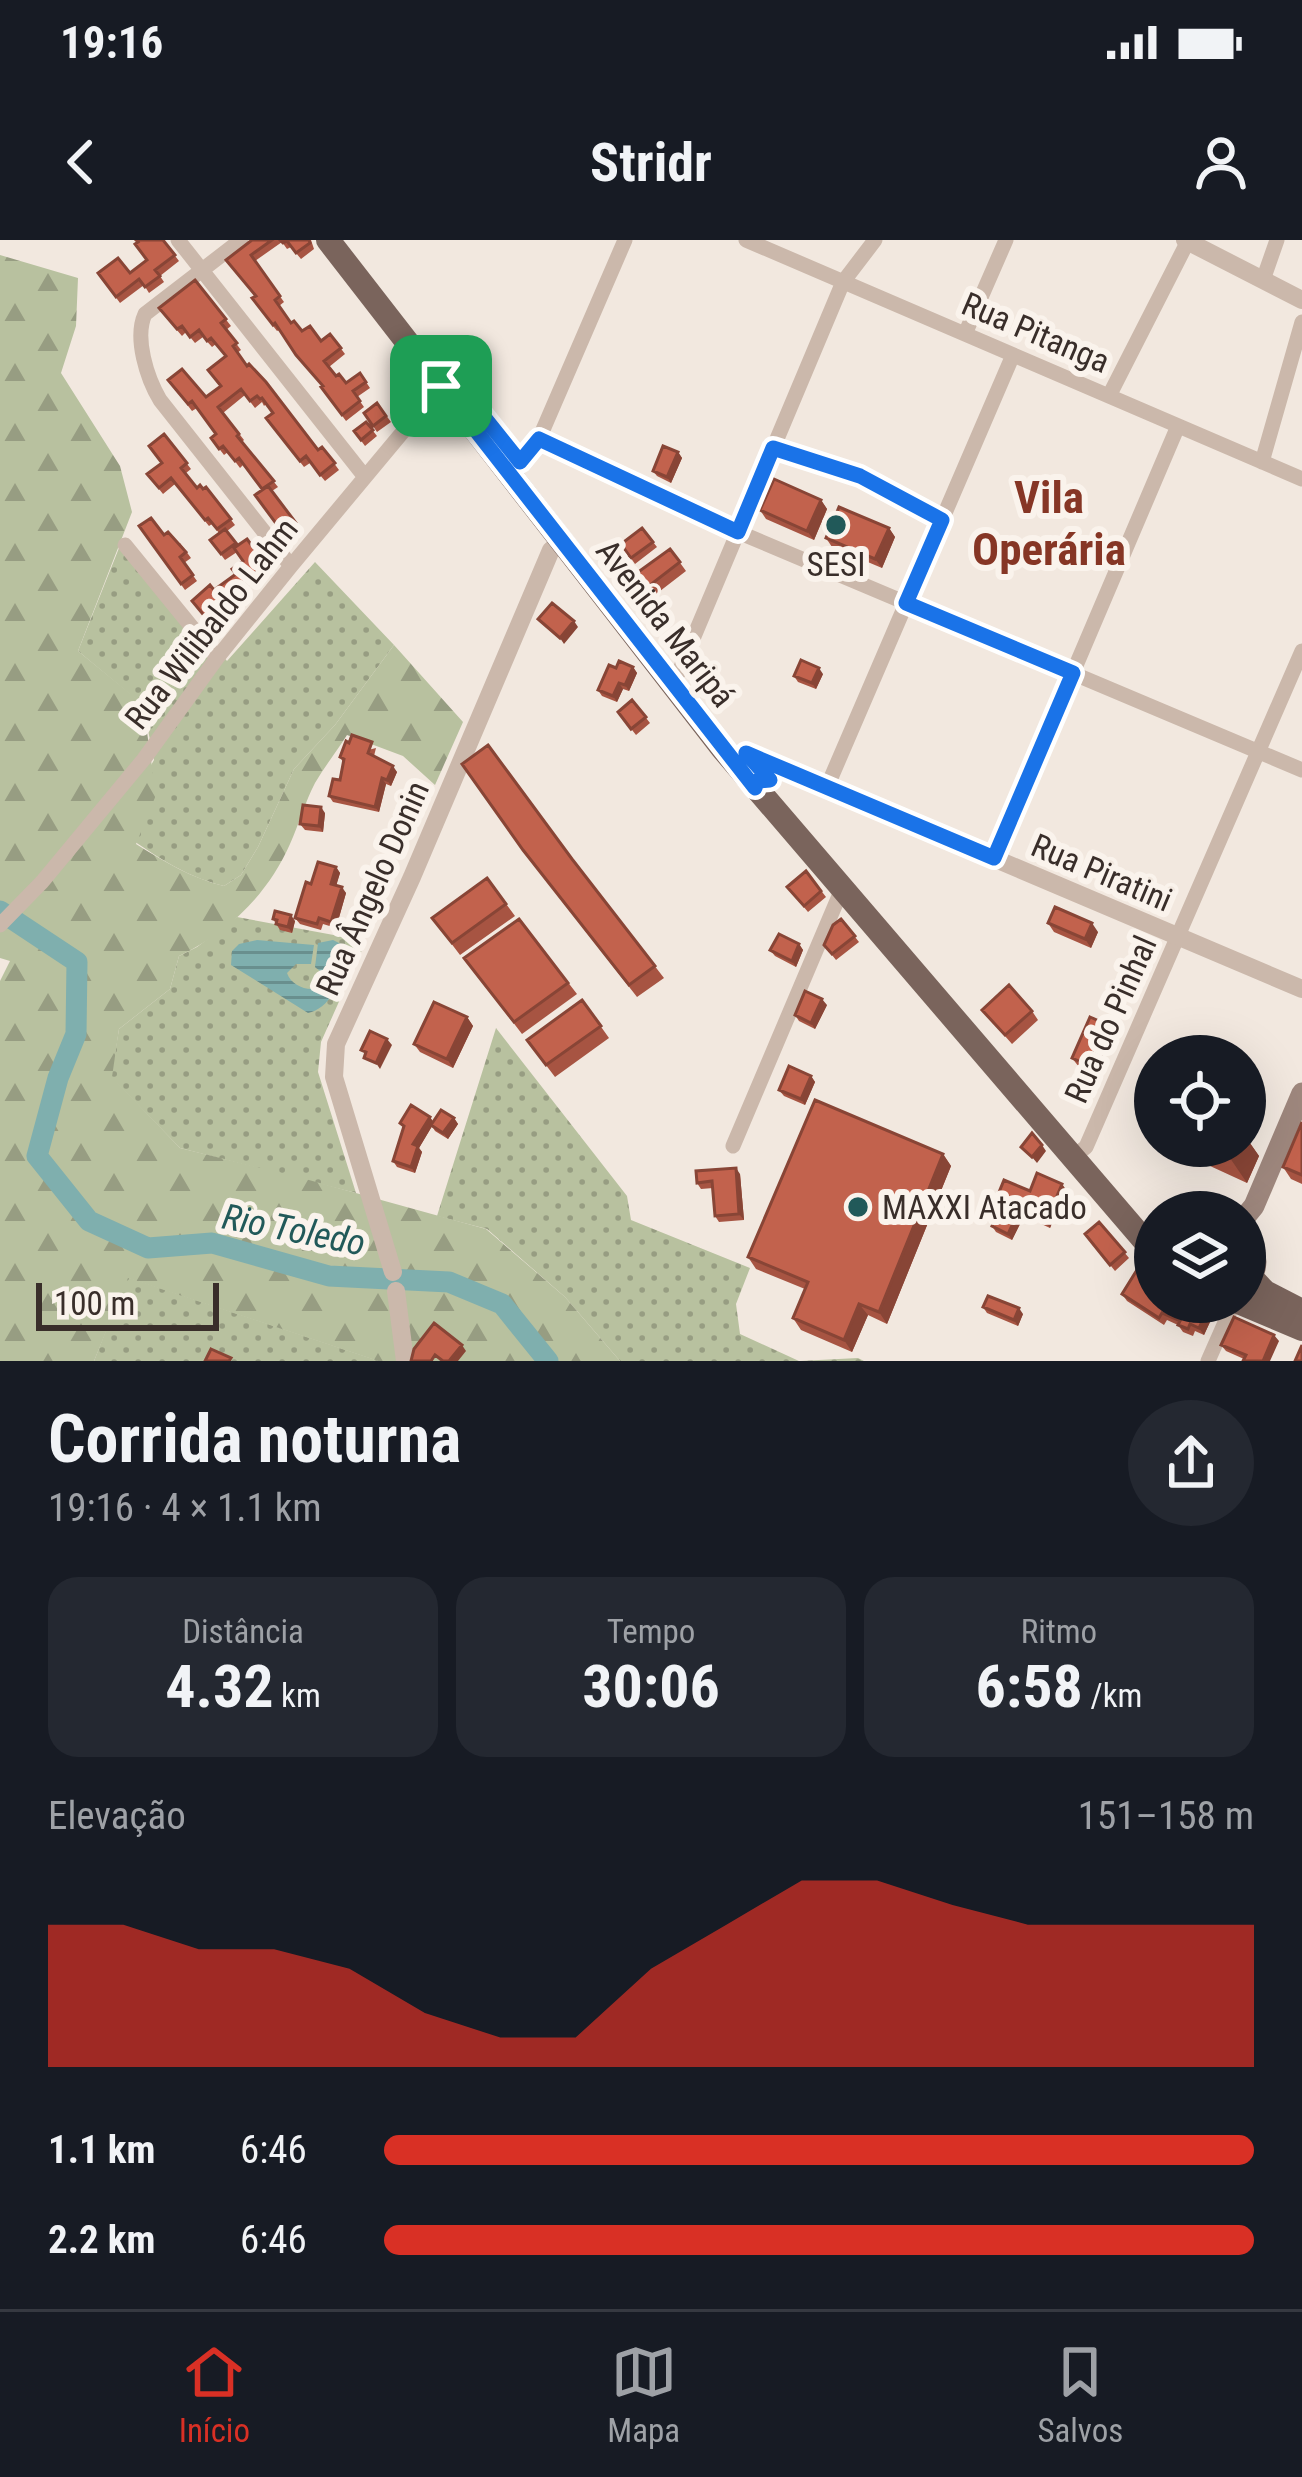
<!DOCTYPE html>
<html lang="pt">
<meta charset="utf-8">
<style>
body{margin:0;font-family:"Roboto Condensed",sans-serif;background:#242831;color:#f1f3f6;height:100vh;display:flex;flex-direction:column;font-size:45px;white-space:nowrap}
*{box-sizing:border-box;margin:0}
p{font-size:39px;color:#9ea1a6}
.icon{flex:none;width:66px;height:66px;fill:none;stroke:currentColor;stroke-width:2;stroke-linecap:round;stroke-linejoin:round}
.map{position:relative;height:1121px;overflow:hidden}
.side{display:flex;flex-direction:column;background:#171b24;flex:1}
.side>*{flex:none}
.fabs{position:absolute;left:1134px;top:795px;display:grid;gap:24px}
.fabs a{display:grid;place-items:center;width:132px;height:132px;border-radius:50%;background:#171b24;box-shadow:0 12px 48px #0002;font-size:60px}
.scale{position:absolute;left:36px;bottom:30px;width:183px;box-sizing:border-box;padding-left:12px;border:6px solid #392e2a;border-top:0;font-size:33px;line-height:42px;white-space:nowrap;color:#392e2a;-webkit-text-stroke:9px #faf3ec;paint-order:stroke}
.pin{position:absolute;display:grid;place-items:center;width:102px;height:102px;color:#fff;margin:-51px;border-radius:24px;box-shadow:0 6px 18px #0006}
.round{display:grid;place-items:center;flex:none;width:126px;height:126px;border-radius:63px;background:#242831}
.head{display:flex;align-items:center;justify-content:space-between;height:204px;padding:0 48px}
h1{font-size:66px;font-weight:700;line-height:90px}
.stats{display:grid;grid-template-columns:repeat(3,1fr);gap:18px;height:204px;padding:12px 48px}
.stats div{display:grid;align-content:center;border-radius:30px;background:#242831;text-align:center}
.stats b{font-size:60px;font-weight:700}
.stats small{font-size:33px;font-weight:400}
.stats p{font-size:33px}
.chart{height:336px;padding:24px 48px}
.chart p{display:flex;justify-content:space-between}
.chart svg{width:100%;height:216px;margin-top:12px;fill:#d93025;opacity:.7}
ul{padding:0 48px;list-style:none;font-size:39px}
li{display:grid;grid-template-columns:192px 144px 1fr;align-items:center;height:90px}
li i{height:30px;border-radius:15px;background:#d93025}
.status{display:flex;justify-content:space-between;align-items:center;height:84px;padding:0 60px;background:#171b24;direction:ltr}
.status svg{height:33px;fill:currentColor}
header{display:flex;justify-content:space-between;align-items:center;height:156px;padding:0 48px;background:#171b24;font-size:54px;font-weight:700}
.menu{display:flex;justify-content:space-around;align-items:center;height:168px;border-top:3px solid #363941;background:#171b24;font-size:33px;color:#9ea1a6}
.menu a{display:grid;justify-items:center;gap:6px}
.menu .current{color:#d93025}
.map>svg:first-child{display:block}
.grass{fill:url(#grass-dots)}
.forest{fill:url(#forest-firs)}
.water{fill:url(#water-rules)}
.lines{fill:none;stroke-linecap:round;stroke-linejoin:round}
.river{stroke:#7fafae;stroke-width:21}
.minor{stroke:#cbb8ab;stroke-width:15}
.tertiary{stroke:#cbb8ab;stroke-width:18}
.secondary{stroke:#9e877d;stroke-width:21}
.primary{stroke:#7a645c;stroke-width:24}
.wall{fill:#a75442}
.shaded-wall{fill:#884536}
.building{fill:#c2624d;stroke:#884536;stroke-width:3}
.route-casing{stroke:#fff;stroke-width:24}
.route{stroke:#1a73e8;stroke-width:15}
.poi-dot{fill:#215959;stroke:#faf3ec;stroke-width:4.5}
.labels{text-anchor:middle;stroke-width:12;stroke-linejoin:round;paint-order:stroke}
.street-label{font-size:33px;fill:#392e2a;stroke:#faf3ec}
.poi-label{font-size:33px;fill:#392e2a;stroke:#faf3ec}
.water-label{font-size:36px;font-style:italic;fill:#215959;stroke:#faf3ec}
.district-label{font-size:45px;font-weight:bold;fill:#863625;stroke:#faf3ec}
</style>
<div class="status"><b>19:16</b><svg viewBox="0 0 49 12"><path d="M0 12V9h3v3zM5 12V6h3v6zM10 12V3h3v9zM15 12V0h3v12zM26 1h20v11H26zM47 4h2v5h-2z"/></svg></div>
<header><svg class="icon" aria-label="back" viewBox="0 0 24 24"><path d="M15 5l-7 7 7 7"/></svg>Stridr<svg class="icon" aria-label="person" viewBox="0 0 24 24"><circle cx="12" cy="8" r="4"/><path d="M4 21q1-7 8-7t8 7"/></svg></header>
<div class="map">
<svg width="1302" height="1121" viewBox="0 0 1302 1121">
<defs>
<pattern id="grass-dots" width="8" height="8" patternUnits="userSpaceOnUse" patternTransform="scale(3)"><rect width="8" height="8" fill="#b8c19f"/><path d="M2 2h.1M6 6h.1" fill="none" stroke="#979d82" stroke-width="1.8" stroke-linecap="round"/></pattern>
<pattern id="forest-firs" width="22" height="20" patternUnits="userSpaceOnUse" patternTransform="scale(3)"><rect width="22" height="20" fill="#b8c19f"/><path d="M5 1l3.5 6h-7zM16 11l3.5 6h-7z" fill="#979d82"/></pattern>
<pattern id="water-rules" width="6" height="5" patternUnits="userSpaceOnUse" patternTransform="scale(3)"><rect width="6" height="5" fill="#7fafae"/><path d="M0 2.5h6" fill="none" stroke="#698f8e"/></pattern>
</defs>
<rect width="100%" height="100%" fill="#f2e8df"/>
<!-- grass -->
<path class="grass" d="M123,298L227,421L315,322L394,405L335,485L294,529L258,607L241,635L224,646C182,636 150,612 115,588L154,520L143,465L78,411Z
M237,677L366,701L321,802L318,832L356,953L180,908L111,837L119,789L170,749L179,716L197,707Z
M496,788L627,956L631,980L750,1028L736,1064L740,1094L799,1121L858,1118L864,1121H620L565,1057L487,989L437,976Z
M127,1037L379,1121H94Z"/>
<!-- forest -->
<path class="forest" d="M0,15L78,38L76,86L61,133L120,226L132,272L78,411L143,464L156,555L136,604C165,622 191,638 224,646L241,635L258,607L294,529L335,485L394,405L463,482L435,545L403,516L347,495C337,511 325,526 315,543C305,562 299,584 290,604C268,654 229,692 179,716L170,749L119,789L112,837L180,908L298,937L486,989L565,1057L620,1121H378L128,1038L94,1121H0V741L10,721L0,718Z"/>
<!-- water -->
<path class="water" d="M257,700L314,705L311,724H296L287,733C292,747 309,752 322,747L325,742L324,734L315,727L318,703L333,700L341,704C350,727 333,769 308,773L231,725L232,711L239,704Z"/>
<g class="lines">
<!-- river -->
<path class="river" d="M0,671L77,722L76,794L58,838L37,916L89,981L148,1008L212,1003L329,1036L449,1042L502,1064L548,1121"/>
<!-- minor -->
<path class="minor" d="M178,0L365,237
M241,0L145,74C134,98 147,138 160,160L291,326
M746,0L1302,239
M1263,40L1277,0
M965,94L1006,0
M1109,156L1188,1
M539,199L738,292L1302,530
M773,208L860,236L942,280
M1262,222L1302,82
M506,233L520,222L539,199L625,0
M125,305L217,418
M668,440L679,432L843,42L875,0
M827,547L1013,115
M994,618L1178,186
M0,685L42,642L144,519L217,418L291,326L441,146L452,137
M733,906L842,649
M1073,917L1086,907L1302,411
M1208,1121L1234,1062"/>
<!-- tertiary -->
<path class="tertiary" d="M1185,0L1302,60
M746,513L1302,749
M393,1032L334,837L336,804L412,637L551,310L561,303
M396,1051L405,1121"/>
<!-- secondary -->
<path class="secondary" d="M1245,977L1254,966L1302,853"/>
<!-- primary -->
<path class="primary" d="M328,0L722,508L1155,1013
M1245,998C1258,1014 1257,1030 1245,1045
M1251,1037L1265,1052L1302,1071
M1238,1062L1302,1089"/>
</g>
<!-- wall -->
<path class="wall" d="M163,0L179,21L160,36L164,42L149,53L144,45L120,63L98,33H130L147,20L138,2Z
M252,0H311L314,9L301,19L291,7L287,9L282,2L255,21L284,62L279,66L291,83L302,91L321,101L330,94L345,114L329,127L336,136L346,143L360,133L370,148L357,157L364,167L346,181L321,147L323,146L279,90L277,91L256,64V56L226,20Z
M195,40L231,86L226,90L241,110L237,113L247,126L318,210L322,207L339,230L325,241L310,223L304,227L266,178L273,173L266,164L264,166L262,162L255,168L245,155L223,173L244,200L242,202L278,247L272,251L301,289L287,299L255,255L262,250L243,225L240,228L228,212L224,215L211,198L216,194L197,168L192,171L168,140L206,157L221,146L226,117L216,104L212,107L203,97L195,103L186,92L182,96L164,75Z
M377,163L391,182L377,192L364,173Z
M366,182L377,196L365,206L354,191Z
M164,194L191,229L186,233L197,248L203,249L206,247L235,285L227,291L237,305L247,299L270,331L246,349L249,354L237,362L240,367L235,370L237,373L216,391L192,361L214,350L236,334L243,321L237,312L225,320L210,300L219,293L212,284L209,286L175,244L163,254L147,234L161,223Z
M678,212L682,218L671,243L657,236L653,231Z
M821,260L827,269L814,300L766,279L760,270Z
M139,286L164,295L178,304L180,303L191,318L184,323L197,341L185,350Z
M642,288L657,307L635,324L621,304Z
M889,288L895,297L882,328L832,307L826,298Z
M670,309L686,331L651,358L634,335Z
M633,427L637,433L629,451L623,449L617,462L602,456L598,450L616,428Z
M823,434L816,449L798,442L794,436Z
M632,460L650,483L636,495L618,472Z
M376,508L374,516L397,532L391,546L386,544L379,572L333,562L329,556L340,540L343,522L340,517Z
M325,573L323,592L305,590L300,584Z
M572,619L664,738L637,757L532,622Z
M336,627L340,633L336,645L346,653L336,688L323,684L321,690L300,684L295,678L311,644Z
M806,631L826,657L808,672L787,647Z
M487,638L515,676L460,715L432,678Z
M273,679L295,681L292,693L280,690Z
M519,679L577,754L522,794L473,730Z
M841,679L859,702L836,720L824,705Z
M1048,683L1098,692L1091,708L1054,692Z
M799,704L803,710L796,727L775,716L770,710Z
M582,760L609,798L555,837L527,800Z
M827,765L815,789L799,781L795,775Z
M982,770L1032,771L1038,780L1012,804Z
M467,777L473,786L453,828L420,812L414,804Z
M1105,790L1110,799L1095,834L1079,827L1072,818Z
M811,836L815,842L805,865L784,856L779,850Z
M430,877L433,882L454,878L458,884L448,899L435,891L432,886L419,908L422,912L415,933L397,927L393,921L404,889L400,883Z
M1302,882V944L1291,939L1283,927Z
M1245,896L1259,916L1247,943L1184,914L1179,906H1245Z
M943,914L951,926L887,1084L868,1075L852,1112L801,1090L793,1078L805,1049L756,1029L748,1017Z
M740,934L744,980L719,982L715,976L713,948L701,949L697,943Z
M1062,944L1066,950L1050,988L1024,976L1012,1000L996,992L992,986L1000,969L995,962L1030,951Z
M1099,982L1129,1018L1115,1031L1085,994Z
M1122,1054L1155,1062L1210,1064L1215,1071L1204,1095L1195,1091L1193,1096L1183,1092L1178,1085L1167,1080L1164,1085L1127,1061Z
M983,1067L1023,1074L1018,1086L987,1073Z
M1279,1101L1244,1119L1226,1111L1221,1105Z"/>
<!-- shaded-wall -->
<path class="shaded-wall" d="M678,212L682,218L671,243L667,237Z
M821,260L827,269L814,300L807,291Z
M889,288L895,297L882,328L875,319Z
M574,381L578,387L564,404L560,398Z
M633,427L637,433L629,451L625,445Z
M819,428L823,434L816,449L812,443Z
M619,443L623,449L617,462L613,456Z
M393,526L397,532L391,546L387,540Z
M382,538L386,544L379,572L375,567Z
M321,567L325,573L323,592L319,586Z
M336,627L340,633L335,650L331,644Z
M342,647L346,653L336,688L331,682Z
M291,675L295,681L292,693L288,687Z
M1092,683L1098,692L1091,708L1085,699Z
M799,704L803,710L796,727L792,721Z
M822,759L827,765L815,789L811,783Z
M467,777L473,786L453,828L447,819Z
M1099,781L1110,799L1095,834L1088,825Z
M387,799L392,805L380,829L376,823Z
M811,836L815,842L805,865L801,859Z
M430,877L434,883L419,908L422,912L415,933L411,927L413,904Z
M454,878L458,884L448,899L443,893Z
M1245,896L1259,916L1247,943L1230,918L1235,906H1245Z
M1042,905L1046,911L1037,923L1032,917Z
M943,914L951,926L887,1084L879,1072Z
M736,928L740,934L744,980L739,974Z
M1062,944L1066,950L1050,988L1046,982Z
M1019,970L1024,976L1012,1000L1008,994Z
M859,1064L868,1075L852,1112L844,1100Z
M1210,1064L1215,1071L1204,1095L1199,1088Z
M1019,1068L1023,1074L1018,1086L1014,1080Z
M1274,1095L1279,1101L1270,1121H1263Z
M462,1105L466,1111L458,1121H449Z"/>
<!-- building -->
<path class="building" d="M136,0H163L175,15L155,30L160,36L145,47L139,39L116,57L98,33L118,18L130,33L147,20L135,4L138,2Z
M252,0H272L251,15L280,56L275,60L291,83L294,81L302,91L310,86L321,101L330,94L341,108L324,121L336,136L339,134L346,143L360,133L366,142L353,151L360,161L342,175L321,147L323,146L296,115L275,83L273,85L252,58L256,56L226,20Z
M280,0H309L310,3L296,13L287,1L283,3Z
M195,40L226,79L221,83L237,103L233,106L247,126L249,124L266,142L318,210L322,207L335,223L320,235L306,216L300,221L266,178L273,173L262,158L260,159L257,156L250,161L241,149L218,167L239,194L237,196L274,241L262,249L239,218L235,221L223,206L219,209L211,198L216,194L192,161L188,164L168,140L182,129L206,157L221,146L208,130L226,116L211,98L207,101L199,90L190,97L182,86L177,89L159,68Z
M377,163L386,176L373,186L364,173Z
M366,182L373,190L361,200L354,191Z
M164,194L187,223L181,228L197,248L200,245L203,249L206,247L231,279L217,289L208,278L205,280L171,238L159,248L147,234L162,223L149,206Z
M663,206L678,212L667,237L653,231Z
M774,239L821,260L807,291L760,270Z
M268,246L296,283L283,293L255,255Z
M839,267L889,288L875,319L826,298Z
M151,278L164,295L168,292L186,312L180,317L193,335L181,344L139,286Z
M642,288L653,302L631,318L621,304Z
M225,289L236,303L221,314L210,300Z
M247,299L266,325L241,343L245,348L233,356L236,361L231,364L233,367L212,385L192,361L210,345L214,350L236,334L232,329L243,321L234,308Z
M670,309L680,322L645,349L634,335Z
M552,363L574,381L560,398L538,379Z
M801,420L819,428L812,443L794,436Z
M619,421L633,427L625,445L619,443L613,456L598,450L609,425L616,428Z
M632,460L646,477L631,489L618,472Z
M352,495L372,502L368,513L393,526L387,540L382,538L375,567L329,556L333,539L340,540L344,519L340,517L346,501L349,503Z
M488,505L572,619L655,726L629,745L523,610L462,524Z
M303,565L321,567L319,586L300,584Z
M318,622L336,627L331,644L342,647L331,682L319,678L317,684L295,678L306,642L311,644Z
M806,631L821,651L804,666L787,647Z
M487,638L506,664L452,703L432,678Z
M1055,667L1092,683L1085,699L1048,683Z
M275,671L291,675L288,687L276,684L277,680L273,679Z
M519,679L568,743L514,782L464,718Z
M841,679L855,696L832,714L824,705L833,685Z
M779,694L799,704L792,721L770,710Z
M1009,745L1032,771L1005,795L982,770Z
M805,751L822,759L811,783L795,775Z
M582,760L601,786L546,825L527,800Z
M434,762L467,777L447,819L414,804Z
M1090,777L1099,781L1097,787L1104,790L1088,825L1072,818Z
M370,791L387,799L376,823L364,818L366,812L361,810Z
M789,826L811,836L801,859L779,850Z
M815,860L943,914L879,1072L859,1064L844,1100L793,1078L808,1042L748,1017Z
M411,865L430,877L413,904L418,906L411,927L393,921L404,886L400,883Z
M441,870L454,878L443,893L431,885Z
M1302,882V935L1283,927Z
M1032,893L1042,905L1032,917L1021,907Z
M1204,906H1235L1230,918Z
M736,928L739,974L715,976L712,941L697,943L696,931Z
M1037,933L1062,944L1046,982L1019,970L1008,994L992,986L1002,965L995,962L1004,940L1030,951Z
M1099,982L1125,1012L1110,1025L1085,994Z
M1140,1025L1155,1035V1062H1206L1210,1064L1199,1088L1190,1084L1188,1089L1178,1085L1180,1081L1162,1073L1159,1078L1122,1054Z
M988,1056L1019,1068L1014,1080L983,1067Z
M1234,1077L1274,1095L1263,1121H1243L1246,1115L1221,1105Z
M434,1083L462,1105L449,1121H443L435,1115L431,1121H411L414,1109Z
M1302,1105V1121H1295Z
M211,1109L231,1118L229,1121H205Z"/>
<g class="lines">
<!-- route casing -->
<g class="route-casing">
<path id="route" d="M452,137L520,222L539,199L738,292L773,208L860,236L942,280L906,363L1073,433L994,618L746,513L770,540L757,541L755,548L441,146Z"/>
</g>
<!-- route -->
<use href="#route" class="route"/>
</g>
<!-- markers -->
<g class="poi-dot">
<circle cx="836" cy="285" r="12"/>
<circle cx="858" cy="967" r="12"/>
</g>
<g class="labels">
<!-- street labels -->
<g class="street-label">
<text transform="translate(1036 92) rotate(23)" y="12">Rua Pitanga</text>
<text transform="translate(211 383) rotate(-52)" y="12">Rua Wilibaldo Lahm</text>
<text transform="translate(666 383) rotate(52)" y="12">Avenida Maripá</text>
<text transform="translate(1102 632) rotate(23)" y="12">Rua Piratini</text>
<text transform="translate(372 648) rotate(-66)" y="12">Rua Ângelo Donin</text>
<text transform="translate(1110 779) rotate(-66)" y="12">Rua do Pinhal</text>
</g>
<!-- poi labels -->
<g class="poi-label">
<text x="836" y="336">SESI</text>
<text x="882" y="979" text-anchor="start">MAXXI Atacado</text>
</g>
<!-- water labels -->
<g class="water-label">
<text transform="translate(294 989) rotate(11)" y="13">Rio Toledo</text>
</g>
<!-- district labels -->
<g class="district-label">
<text x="1049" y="273">Vila<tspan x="1049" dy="52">Operária</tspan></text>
</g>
</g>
</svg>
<div class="fabs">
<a><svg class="icon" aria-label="locate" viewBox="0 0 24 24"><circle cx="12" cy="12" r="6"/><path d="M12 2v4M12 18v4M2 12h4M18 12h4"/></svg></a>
<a><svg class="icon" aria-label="layers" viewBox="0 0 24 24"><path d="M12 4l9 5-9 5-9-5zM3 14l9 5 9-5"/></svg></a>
</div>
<div class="scale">100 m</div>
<div class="pin" style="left:441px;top:146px;background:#1e9e55"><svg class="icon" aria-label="arrive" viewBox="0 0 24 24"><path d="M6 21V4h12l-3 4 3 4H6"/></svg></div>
</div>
<section class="side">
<div class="head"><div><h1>Corrida noturna</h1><p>19:16 · 4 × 1.1 km</p></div><a class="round"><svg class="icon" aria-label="share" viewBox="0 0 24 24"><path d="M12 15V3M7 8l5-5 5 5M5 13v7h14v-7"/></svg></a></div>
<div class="stats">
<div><p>Distância</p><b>4.32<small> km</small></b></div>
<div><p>Tempo</p><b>30:06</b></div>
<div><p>Ritmo</p><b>6:58<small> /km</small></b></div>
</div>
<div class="chart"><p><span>Elevação</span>151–158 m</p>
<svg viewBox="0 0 160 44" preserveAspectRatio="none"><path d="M0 44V15L10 15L20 20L30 20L40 24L50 33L60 38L70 38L80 24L90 15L100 6L110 6L120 11L130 15L140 15L150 15L160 15V44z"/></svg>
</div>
<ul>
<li><b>1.1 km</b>6:46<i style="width:100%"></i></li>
<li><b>2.2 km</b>6:46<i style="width:100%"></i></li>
</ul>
</section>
<nav class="menu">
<a class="current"><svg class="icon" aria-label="home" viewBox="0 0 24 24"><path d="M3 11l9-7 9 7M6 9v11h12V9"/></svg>Início</a>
<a><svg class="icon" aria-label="map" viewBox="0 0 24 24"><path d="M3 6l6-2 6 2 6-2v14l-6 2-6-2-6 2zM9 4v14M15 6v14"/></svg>Mapa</a>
<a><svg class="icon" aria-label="saved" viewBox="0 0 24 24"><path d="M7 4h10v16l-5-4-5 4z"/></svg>Salvos</a>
</nav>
